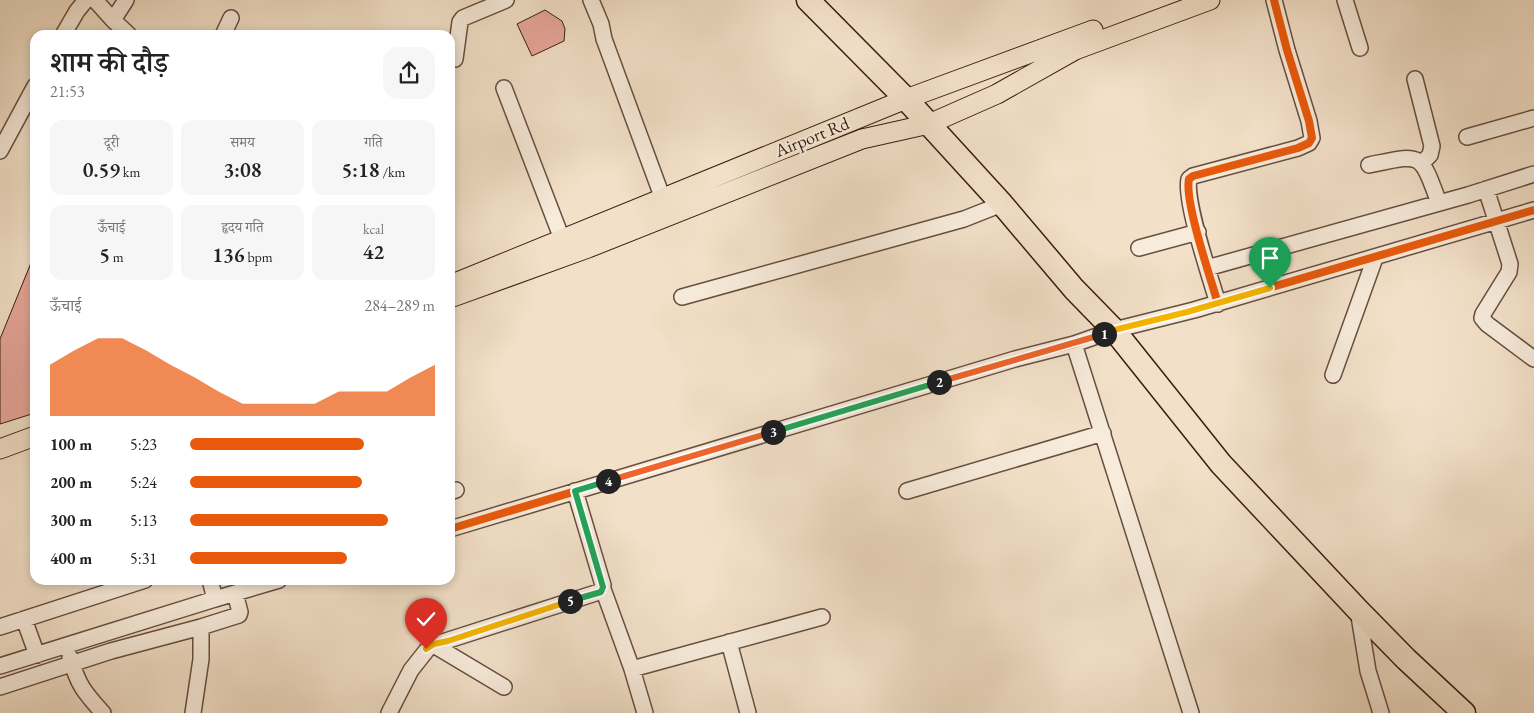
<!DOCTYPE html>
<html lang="hi">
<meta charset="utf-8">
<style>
body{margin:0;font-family:"EB Garamond","Noto Serif Devanagari",serif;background:#f6f6f6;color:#222;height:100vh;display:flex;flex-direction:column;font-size:19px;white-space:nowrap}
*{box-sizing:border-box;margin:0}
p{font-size:16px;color:#767676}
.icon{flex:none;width:28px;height:28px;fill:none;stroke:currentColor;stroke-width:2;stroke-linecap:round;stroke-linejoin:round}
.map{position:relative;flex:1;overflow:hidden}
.side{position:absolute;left:30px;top:30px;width:425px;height:555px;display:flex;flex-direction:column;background:#fff;border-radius:15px;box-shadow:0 2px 8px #0003}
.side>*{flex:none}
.pin{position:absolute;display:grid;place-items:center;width:42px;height:42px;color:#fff;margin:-51px -21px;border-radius:50% 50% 50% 0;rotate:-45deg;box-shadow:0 0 5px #0007}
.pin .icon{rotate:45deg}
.km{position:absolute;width:25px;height:25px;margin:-12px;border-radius:50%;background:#222;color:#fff;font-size:14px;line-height:25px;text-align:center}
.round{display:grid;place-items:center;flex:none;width:52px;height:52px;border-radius:15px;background:#f6f6f6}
.overview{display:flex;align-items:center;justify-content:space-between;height:85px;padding:0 20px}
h1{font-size:28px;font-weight:600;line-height:38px}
.figures{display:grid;grid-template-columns:repeat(3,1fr);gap:8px;height:85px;padding:5px 20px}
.figures div{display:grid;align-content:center;border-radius:12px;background:#f6f6f6;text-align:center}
.figures b{font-size:21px;font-weight:600}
.figures small{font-size:14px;font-weight:400}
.figures p{font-size:14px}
.chart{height:140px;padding:10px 20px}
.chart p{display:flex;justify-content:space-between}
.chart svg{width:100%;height:90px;margin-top:5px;fill:#ea580c;opacity:.7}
ul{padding:0 20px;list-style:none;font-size:16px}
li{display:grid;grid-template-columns:80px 60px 1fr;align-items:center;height:38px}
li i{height:12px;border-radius:6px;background:#ea580c}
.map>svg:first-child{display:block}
.building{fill:#e8a69a;stroke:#391d11}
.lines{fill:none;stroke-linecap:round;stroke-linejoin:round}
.minor-casing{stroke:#674e3f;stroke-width:18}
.major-casing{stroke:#391d11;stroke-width:21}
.highway-casing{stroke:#391d11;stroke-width:25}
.minor{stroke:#f7ebdb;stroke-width:15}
.major{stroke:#f2e0c8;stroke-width:19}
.highway{stroke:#f2e0c8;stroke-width:22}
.cycleway-casing{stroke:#f7ebdb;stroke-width:11}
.cycleway{stroke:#e8590c;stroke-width:8}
.split-1-casing{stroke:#fff;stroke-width:10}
.split-2-casing{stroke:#fff;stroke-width:10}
.split-3-casing{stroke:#fff;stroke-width:10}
.split-4-casing{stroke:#fff;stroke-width:10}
.split-5-casing{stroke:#fff;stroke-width:10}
.split-6-casing{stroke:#fff;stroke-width:10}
.split-1{stroke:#f5b400;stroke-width:6}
.split-2{stroke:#f0652b;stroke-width:6}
.split-3{stroke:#22a559;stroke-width:6}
.split-4{stroke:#f0652b;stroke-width:6}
.split-5{stroke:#22a559;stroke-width:6}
.split-6{stroke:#f5b400;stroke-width:6}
.labels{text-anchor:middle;stroke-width:4;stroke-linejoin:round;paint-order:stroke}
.street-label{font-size:18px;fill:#391d11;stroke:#f7ebdb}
</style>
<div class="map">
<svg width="1534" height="713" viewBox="0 0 1534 713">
<rect width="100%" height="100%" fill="#f2e0c8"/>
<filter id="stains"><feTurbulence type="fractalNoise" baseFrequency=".004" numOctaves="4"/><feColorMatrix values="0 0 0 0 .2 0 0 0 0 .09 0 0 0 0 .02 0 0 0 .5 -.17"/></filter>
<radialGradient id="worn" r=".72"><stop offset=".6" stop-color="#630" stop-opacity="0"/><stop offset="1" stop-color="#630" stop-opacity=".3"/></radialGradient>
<!-- building -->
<path class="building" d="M545,10L562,21L565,29L564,41L532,56L517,24Z
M35,253V413L0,424V339Z"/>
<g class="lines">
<!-- minor casing -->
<g class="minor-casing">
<path id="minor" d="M95,0L113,20L129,35
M591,0L601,24L604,39L663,199
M1345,0L1360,48
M113,20L126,0
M63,35L77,11L86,0
M223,35L231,18
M455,59L460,22L463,18L506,0
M1415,79L1432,146L1430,155L1422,163
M504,88L562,239
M1467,137L1534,118
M0,151L35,86
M1369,165C1422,154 1420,151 1439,203
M1486,189L1510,264L1509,272L1483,314L1482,318L1487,324L1534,359
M1139,248L1198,232
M1207,268L1468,195L1534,174
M682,297L964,219L1002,204
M1218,304C1211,279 1184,201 1189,179L1193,176L1298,148L1309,143L1312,138L1309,121L1287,50L1274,0
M1074,344L1191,713
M1333,375L1375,258
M907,491L1103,433
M450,492L456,490
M450,529L1015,359L1074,344L1114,330L1194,310L1534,210
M210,580L215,599L279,580
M603,589L632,669L645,713
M1358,610L1368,671L1381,713
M24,619L37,655
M0,627L145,580
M729,642L748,713
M432,644L504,687
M70,657C78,685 84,692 103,713
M0,666L215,599
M632,669L822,617
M0,687L111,651L201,627L239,615L240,612L235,593
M193,713L201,659V627
M389,713L411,670L430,646L602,591L603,585L575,491"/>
</g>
<!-- major casing -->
<g class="major-casing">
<path id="major" d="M450,285L906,99L1093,30
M450,298L588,248L862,139L929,124L997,94L1075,50L1210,0
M0,449L35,436"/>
</g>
<!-- highway casing -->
<g class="highway-casing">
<path id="highway" d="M808,0L906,99L1002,204L1074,289L1114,330L1221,464L1358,610L1406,659L1464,713"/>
</g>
<!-- minor -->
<use href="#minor" class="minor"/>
<!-- major -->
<use href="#major" class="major"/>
<!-- highway -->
<use href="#highway" class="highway"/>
<!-- cycleway casing -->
<g class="cycleway-casing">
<path id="cycleway" d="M1218,304C1211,279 1184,201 1189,179L1193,176L1298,148L1309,143L1312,138L1309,121L1287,50L1274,0
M450,529L1015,359L1074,344L1114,330L1194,310L1534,210"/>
</g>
<!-- cycleway -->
<use href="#cycleway" class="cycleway"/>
</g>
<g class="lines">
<!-- split-1 casing -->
<g class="split-1-casing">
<path id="split-1" d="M1104,334L1114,330L1187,312L1270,288"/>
</g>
<!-- split-2 casing -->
<g class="split-2-casing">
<path id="split-2" d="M939,382L1104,334"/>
</g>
<!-- split-3 casing -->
<g class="split-3-casing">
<path id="split-3" d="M773,432L939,382"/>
</g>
<!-- split-4 casing -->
<g class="split-4-casing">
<path id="split-4" d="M608,481L773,432"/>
</g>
<!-- split-5 casing -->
<g class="split-5-casing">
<path id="split-5" d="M570,601L601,592L603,587L575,491L608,481"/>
</g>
<!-- split-6 casing -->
<g class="split-6-casing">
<path id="split-6" d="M426,649L434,644L448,641L570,601"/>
</g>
<!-- split-1 -->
<use href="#split-1" class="split-1"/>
<!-- split-2 -->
<use href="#split-2" class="split-2"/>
<!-- split-3 -->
<use href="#split-3" class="split-3"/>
<!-- split-4 -->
<use href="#split-4" class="split-4"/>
<!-- split-5 -->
<use href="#split-5" class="split-5"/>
<!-- split-6 -->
<use href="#split-6" class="split-6"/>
</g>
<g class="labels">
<!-- street labels -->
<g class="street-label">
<text transform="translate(812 137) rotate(-22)" y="6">Airport Rd</text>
</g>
</g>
<rect width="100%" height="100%" filter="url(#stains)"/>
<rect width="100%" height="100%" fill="url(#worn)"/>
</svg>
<div class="pin" style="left:1270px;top:288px;background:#1e9e55"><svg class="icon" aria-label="arrive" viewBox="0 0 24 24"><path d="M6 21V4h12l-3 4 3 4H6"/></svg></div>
<div class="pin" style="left:426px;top:649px;background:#d93025"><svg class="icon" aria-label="check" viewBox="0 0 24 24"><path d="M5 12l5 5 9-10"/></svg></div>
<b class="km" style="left:1104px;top:334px">1</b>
<b class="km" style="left:939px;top:382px">2</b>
<b class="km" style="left:773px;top:432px">3</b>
<b class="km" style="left:608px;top:481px">4</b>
<b class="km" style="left:570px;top:601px">5</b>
<section class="side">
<div class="overview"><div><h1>शाम की दौड़</h1><p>21:53</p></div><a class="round"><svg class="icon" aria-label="share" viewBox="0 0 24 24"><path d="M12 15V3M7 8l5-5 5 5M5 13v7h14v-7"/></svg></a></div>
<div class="figures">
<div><p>दूरी</p><b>0.59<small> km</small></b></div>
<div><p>समय</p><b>3:08</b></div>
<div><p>गति</p><b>5:18<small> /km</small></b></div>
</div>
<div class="figures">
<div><p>ऊँचाई</p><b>5<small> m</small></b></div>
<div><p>हृदय गति</p><b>136<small> bpm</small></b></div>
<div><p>kcal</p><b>42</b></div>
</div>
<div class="chart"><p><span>ऊँचाई</span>284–289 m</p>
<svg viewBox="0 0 160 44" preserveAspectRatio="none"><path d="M0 44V19L10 12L20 6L30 6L40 12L50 19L60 25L70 32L80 38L90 38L100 38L110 38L120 32L130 32L140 32L150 25L160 19V44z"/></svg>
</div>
<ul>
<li><b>100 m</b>5:23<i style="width:71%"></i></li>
<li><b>200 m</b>5:24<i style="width:70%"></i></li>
<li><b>300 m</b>5:13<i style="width:81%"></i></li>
<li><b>400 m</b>5:31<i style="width:64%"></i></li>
</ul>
</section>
</div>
